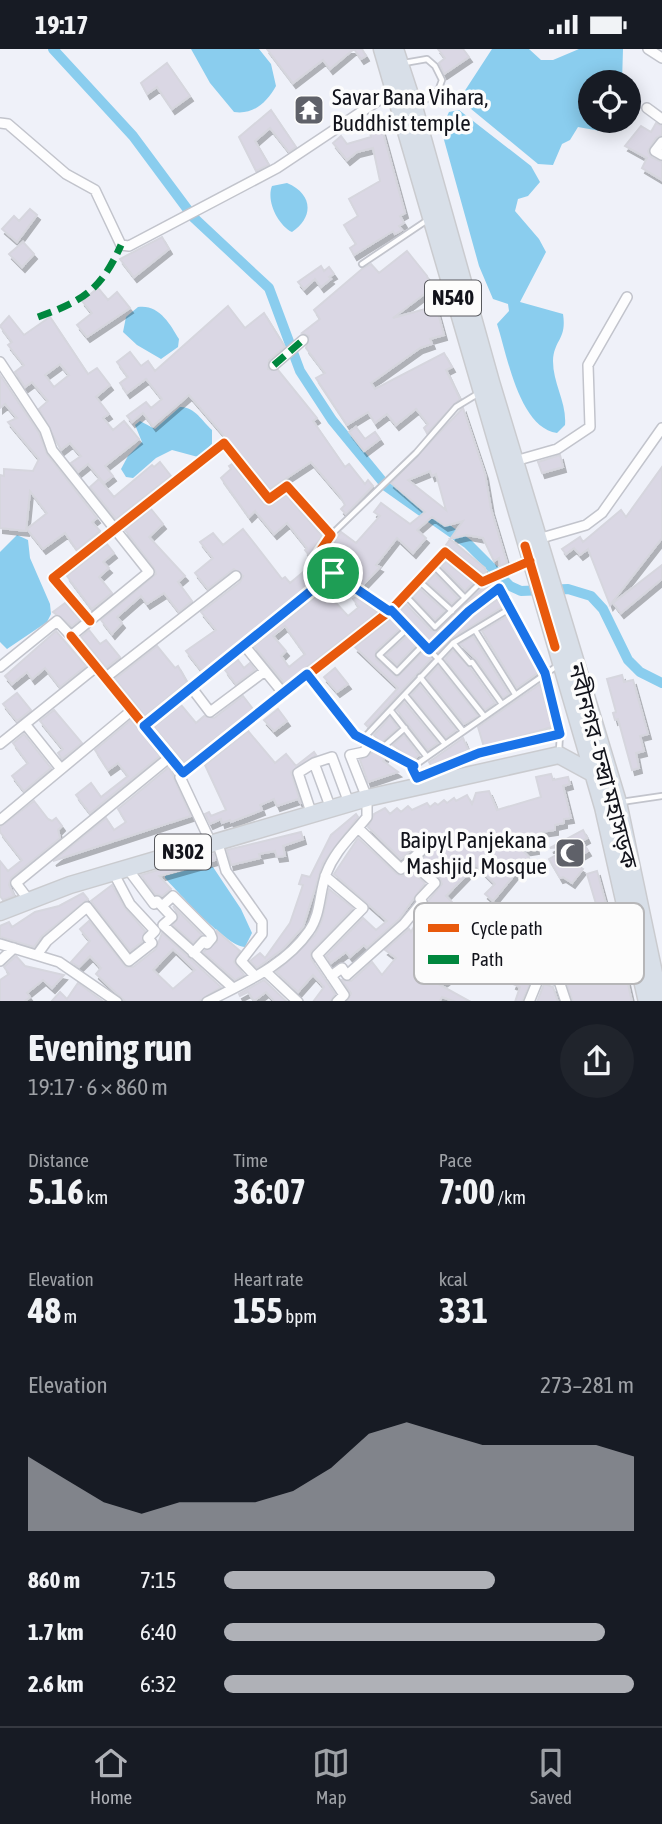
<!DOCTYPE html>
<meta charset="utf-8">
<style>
body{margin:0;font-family:"Asap Condensed","Noto Sans Bengali",sans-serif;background:#20242c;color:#f1f3f6;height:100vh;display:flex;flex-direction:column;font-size:26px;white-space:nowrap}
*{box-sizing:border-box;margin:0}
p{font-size:23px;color:#9ea1a6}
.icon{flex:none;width:38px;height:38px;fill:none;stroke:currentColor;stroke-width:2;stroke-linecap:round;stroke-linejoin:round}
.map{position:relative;height:952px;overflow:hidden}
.details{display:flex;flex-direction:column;background:#171b24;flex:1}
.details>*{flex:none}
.fabs{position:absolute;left:578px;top:21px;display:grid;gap:14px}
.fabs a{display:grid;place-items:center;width:63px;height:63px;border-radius:50%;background:#171b24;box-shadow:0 4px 18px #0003;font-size:35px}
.pin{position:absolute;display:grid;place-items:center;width:60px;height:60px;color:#fff;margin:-30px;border:4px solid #fff;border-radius:50%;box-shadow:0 2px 7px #0007}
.round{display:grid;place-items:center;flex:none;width:74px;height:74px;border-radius:37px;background:#20242c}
.head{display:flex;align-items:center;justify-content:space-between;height:119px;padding:0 28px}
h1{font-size:38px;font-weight:700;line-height:52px}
.stats{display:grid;grid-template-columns:repeat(3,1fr);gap:10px;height:119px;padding:7px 28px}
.stats div{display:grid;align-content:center}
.stats b{font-size:35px;font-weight:700}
.stats small{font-size:19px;font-weight:400}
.stats p{font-size:19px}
.chart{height:196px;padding:14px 28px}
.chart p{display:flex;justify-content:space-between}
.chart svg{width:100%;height:126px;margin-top:7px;fill:#afb1b7;opacity:.7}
ul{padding:0 28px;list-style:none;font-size:23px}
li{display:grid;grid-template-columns:112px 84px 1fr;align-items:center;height:52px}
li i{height:18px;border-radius:9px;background:#afb1b7}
.status{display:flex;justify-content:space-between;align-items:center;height:49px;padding:0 35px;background:#171b24;direction:ltr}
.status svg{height:19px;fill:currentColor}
.menu{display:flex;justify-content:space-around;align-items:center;height:98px;border-top:2px solid #363941;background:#171b24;font-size:19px;color:#9ea1a6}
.menu a{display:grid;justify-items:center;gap:4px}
.menu .active{color:#afb1b7}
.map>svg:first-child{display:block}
.water{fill:#8acdee}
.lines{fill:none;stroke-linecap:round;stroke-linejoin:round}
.canal{stroke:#8acdee;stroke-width:10}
.building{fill:#dad7e4;stroke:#d6d6de;stroke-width:2;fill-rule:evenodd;filter:url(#shadow)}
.lane-casing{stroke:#c2c4cc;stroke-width:8}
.street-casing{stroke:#c2c4cc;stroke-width:12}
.highway-casing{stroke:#cacbcf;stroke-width:19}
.lane{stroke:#fdfdfe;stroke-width:4.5}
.street{stroke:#fdfdfe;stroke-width:9}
.highway{stroke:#d8dfe8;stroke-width:16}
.quiet{stroke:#00873e;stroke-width:7;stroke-dasharray:14 7;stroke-linecap:butt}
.cycleway-casing{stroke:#fcfcfc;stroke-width:13}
.cycleway{stroke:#e8590c;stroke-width:9}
.route-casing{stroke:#fff;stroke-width:14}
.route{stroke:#1a73e8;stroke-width:9}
.labels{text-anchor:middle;stroke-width:7;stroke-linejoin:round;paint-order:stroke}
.shield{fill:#fcfcfc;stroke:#58595e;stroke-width:2}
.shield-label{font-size:21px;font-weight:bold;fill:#12131b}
.poi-label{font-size:23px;fill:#12131b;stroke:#fcfcfc;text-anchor:start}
.street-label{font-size:23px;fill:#12131b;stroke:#fcfcfc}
.key{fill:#fcfcfc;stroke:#b6b6b8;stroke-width:2}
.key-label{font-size:19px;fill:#12131b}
</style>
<div class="status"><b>19:17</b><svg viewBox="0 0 49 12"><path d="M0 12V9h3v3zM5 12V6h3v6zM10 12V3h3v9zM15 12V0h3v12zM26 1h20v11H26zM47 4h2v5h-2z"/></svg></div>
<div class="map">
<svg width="662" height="953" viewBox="0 0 662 953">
<defs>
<filter id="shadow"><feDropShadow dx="3" dy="5" stdDeviation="0" flood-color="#0004"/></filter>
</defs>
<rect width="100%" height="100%" fill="#eff1f9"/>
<!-- water -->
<path class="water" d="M191,0H259L271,15L276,37C267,53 254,66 234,63L210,34Z
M492,0H529L541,11H553L579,0H623L622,33H590V72H621L620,76L606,83L578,78L570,91L562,95L553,116L538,115L465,55L464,43Z
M459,61L531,117L540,133L528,147L518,150L515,162L539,190L546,203L520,253L563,265C567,291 554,290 553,312C553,335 567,354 565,376L557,384C519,379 507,305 497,275L509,262L508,255L493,250L479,217L441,80L449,63Z
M287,134C313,145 314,168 292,183C278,176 266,152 272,137Z
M138,258C159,255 170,275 179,290L178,298L161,310L137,296L123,283L126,268Z
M180,358C194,357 203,373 212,381V395L198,408L172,401L156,409L133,429L126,428L121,420L128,407L142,393L135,376L140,372L155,380Z
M17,486L28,491L30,509L50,555L51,565L47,573L7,600L0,593V503Z
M206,816L213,818L241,860L252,884L245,898C226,897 180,845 165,829V827Z"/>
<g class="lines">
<!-- canal -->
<path class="canal" d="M53,0L133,87L188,161
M193,168L269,239L300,322L332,371L387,438L468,495L510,537L521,542L568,540L591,547L603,560L628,611L640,623L662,634"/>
</g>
<!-- building -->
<path class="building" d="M267,0H362L366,7L361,10L354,0L330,20L323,11L293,34Z
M438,0H463L469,8L444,25L439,14L445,9Z
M167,14L190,47L172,60L157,38L147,45L141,34Z
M271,61L296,98L289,103L270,79L255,92L269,116L256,122L239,88Z
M380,73L405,164L400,167L404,174L399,177L402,181L395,185L393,182L354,206L350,199L356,195L344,176L358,167L349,150L380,132L373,99L357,103L347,111L333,94L341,87L347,95L371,88L368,76Z
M656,74L662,77V86L656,89L648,102L651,108L662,113V131L642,119L647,109L625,97L641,77L651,83Z
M30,160L37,166L17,193L2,180L14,167L19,172Z
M162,188L169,200L134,228L120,210Z
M23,193L34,205L22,218L9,205Z
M407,202L427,227L431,240L393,269L436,257L444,286L430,290L432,295L420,299L371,334L375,340L444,304L452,318L446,321L460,350L427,384L424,379L428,375L416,360L396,376L387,365L375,374L368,363L347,376L316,329L325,324L306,299L309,287L302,284L320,270L314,261L362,220L371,215L379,224Z
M321,217L324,222L329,218L334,225L329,228L331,230L321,238L315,230L304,240L298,233Z
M98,239L108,251L117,243L130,259L87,288L77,276L92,264L82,252Z
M228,257L245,279L264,264L285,298L269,311L268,320L278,321L317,369L313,372L345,418L349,415L365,435L368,431L373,437L346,465L341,460L345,456L340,447L311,413L270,440L189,346L153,377L143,364L132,373L127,367L146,353L151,359L162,350L146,330L127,344L120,334L128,328L117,313L130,303L141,317L148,312L155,322Z
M9,267L24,286L50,268L88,325L97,319L110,336L96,348L109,365L103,369L113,381L124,372L139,390L105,417L113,427L104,434L88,415L78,423L71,414L81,407L70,394L61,401L39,360L48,352L32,333L25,338L15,323L24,316L8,296L12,293L0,277ZM60,315L69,326L54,338L45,326Z
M0,326L39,384L47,405L97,469L92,473L100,482L77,501L65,484L43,500L27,480L47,464L30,442L26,482L0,479V426L4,427V420L33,422L39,410L8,373L17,369L5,355L0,359Z
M463,359L485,425L491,460L507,514L500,517L499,509L494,512L483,489L467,486L450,490L485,519L486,524L483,525L446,496L463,472L445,477L432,468L417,481L426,489L413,504L397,489L376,516L380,518L363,536L325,507L341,483L356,494L380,467L374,463L381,454L410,475L425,463L391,434ZM430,422L432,427L436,425L446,461L408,431Z
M356,378L365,390L375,383L380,390L364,402L349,383Z
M560,406L563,418L542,424L538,413Z
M160,413L171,427L116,470L90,438L99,430L114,448L152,416L154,418Z
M232,415L264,455L270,457L286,446L322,487L309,506L305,501L307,499L287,474L274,485L255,462L249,468L221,429L231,420L229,417Z
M662,418V489L610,556L588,500L580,506L574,499L566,505L562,500L580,488L583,493L621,461L626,468Z
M151,460L163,475L149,488L185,527L178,533L192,552L179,563L164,544L147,555L141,547L117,568L122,574L112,585L101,571L156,525L154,519L125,481Z
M243,480L282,530L285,528L290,534L313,515L323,524L202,622L186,602L216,581L201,563L240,533L243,527L234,520L208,540L195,524L213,509L200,493L213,484L223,496Z
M107,495L114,504L103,513L109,519L99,528L112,544L92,560L67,527Z
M446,513L473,534L465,542L441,517Z
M662,516V530L621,564L613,554Z
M435,525L458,549L452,555L427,533Z
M494,535L429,594L399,563L406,555L431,581L437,582L481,540Z
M420,540L445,562L435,571L413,548Z
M324,541L348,567L359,558L353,550L356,548L378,563L285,635L254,597ZM285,577L305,605L289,618L281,607L286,602L273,587Z
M500,549L504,557L451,590L438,603L436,601L470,568Z
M65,554L80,571L72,577L53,563Z
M509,566L539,623L517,639L482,582Z
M392,569L401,579L376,602V610L397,628L424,602L431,610L368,678L365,675L398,639L355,598Z
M89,581L100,595L106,591L120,608L106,619L81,588Z
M56,582L86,617L60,638L45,619L32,630L27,623L12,635L5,627Z
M408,586L417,595L397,616L386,606Z
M473,587L509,645L503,649L476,610L460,595Z
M157,597L175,619L178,617L187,633L145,667L115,630Z
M453,601L470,619L495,654L485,661L445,610Z
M238,611L244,619L250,614L255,621L236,635L225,621Z
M438,617L478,667L464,675L427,629Z
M335,619L348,635L337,643L324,628Z
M622,626L624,633L633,631L648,685L640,687L644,702L636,704L639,719L632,721L618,670L615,671L613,664L616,663L607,630Z
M540,635L552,678L484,698L478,678Z
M420,636L456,681L446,689L411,646Z
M17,644L31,661L17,672L3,655Z
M243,647L253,660L184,714L154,678L181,656L196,674L204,667L214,669Z
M404,653L438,694L428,701L397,661Z
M278,660L287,672L274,682L264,671Z
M54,661L82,694L62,710L58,704L63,700L40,672Z
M390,668L398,679L381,694L374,686Z
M131,671L160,707L90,764L76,746L91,734L101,748L128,727L118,714L108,721L95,701Z
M248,682L275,714L286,705L296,717L314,703L316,706L291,723L301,755L298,750L277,757L274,750L260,756L262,761L231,773L230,771L222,774L221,770L210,775L205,765L209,763L211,767L226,761L205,716Z
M24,685L51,719L24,742L12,727L28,714L13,694Z
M404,686L419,706L413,711L393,696Z
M463,689L468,701L432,718L429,713Z
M375,702L385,708L383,712L398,723L368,733L360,711Z
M169,718L191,767L53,812L106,769L114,781L126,773L118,760Z
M551,725L553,731L568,728L570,735L563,737L571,769L564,770V774L555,776V781L541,783L542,792L535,793L536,800L523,802L529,808L493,852L485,845L495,835L476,816L446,847L472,874L487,860L502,876L466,909L469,913L440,936L471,953H456L442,948L439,953H347L351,944L342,931L351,932L372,913L382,926L396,909L385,901L409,880L411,883L429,851L442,835L440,829L420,812L427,805L426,797L417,796L401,810L368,778L374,765L385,759L390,765L397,759L401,763L408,757L412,761L427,754L430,758L435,754L438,756L444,751L447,754L454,749L456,752L467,746L472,755L476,744L489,742L497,761L541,748L536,728Z
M34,752L48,770L52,772L56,769L62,777L58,781L60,789L11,829L9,836L14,847L3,851L0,847V812L8,822L22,811L0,783V778Z
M356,765L358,768L323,814L303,878L283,900L257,919L250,912L260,904L265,909L290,874L303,836L299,835L302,826L310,828L331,786Z
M583,781L587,789L582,792L588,802L571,812L583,820L572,834L563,828L560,829L549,810L572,797L550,799Z
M301,783L303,790L283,797L285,807L277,808L275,802L259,805L260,809L231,816L227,801Z
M358,789L397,825L403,827L410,821L425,834L399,870L367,899L364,896L350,908L346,903L331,914L326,907L363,869L376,881L387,872L334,825Z
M214,805L215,811L159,827L171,840L162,847L155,845L141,826Z
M597,822L609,866L600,868L587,825Z
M112,836L125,859L145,882L142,893L130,902L91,852Z
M329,840L353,859L311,903V910L335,945L330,953H313L324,938L313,926L298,943L276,923L315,886L322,871Z
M83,844L88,850L42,887L34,898L0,888V877L9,873L12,878L35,863L59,857Z
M173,857L202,886L193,894L173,876L179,867Z
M89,872L126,918H133L156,900L162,884L221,938L198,953H126L96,925L101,919L90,907L79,918L71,913L90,892L80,880ZM173,900L195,921L173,940L153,921Z
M217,882L240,902L234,913L244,926L235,931L203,903L217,893Z
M537,900L544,903L522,953H515L520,938L513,935L516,928L511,926L517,913L529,917Z
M614,900L625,922L632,953H573L564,928L550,922L557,909L583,922L587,929L610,919L603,906Z
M16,907L25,917L64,926L52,939L43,931L27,944L30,948L24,953H0V931L9,925L4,918Z
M264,931L287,953H275L266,943L254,952L248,943L240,947L239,945Z
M78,934L104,953H51L60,943L67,950Z
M544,935L553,938L558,953H537Z"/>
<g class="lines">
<!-- lane casing -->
<g class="lane-casing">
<path id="lane" d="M404,14L427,10L435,17L442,31L438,42L418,56
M362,215L429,170
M332,485L416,404L456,358L479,344
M433,516L465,549L481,533
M419,532L452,562
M405,546L435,578L465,549
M391,561L441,613L484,667
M408,579L379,606L397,623L424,595
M475,581L515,645
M453,594L470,614L472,613L502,655
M429,601L469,562L499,539L511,559
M308,626L355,686L363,690
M420,628L463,682
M405,646L445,695
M391,662L427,708
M363,690L453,594L511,559L545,624L560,685
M371,694L414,717
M381,700L405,679
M417,729L479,704L560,685L559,702
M419,734L412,719L414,717L557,617
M621,753L662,747"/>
</g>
<!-- street casing -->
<g class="street-casing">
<path id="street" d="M648,0L662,9
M647,59L662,70
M0,74L8,75L66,125L95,141L121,196L129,197L277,119L394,41
M662,93L655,102L662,106
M0,313L45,381L52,401L149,523L71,587L57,572L0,618
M274,316L303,291
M515,412L557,400L590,378L588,316L627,248
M538,490L586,476L602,464L662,379
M90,572L53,529L224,394L269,450L287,437L331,486L316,508L332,523L389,562
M71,587L183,724L391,561L445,503L482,533L530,512
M244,596L283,644
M105,629L236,527
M191,638L210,663L265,622
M25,675L61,720
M144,677L333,525
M0,695L96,618
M183,724L180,728L212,796
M331,760L314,714L332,708L349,754
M312,766L298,724L314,714
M0,771L131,662
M358,779L401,820L421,802
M218,795L226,822L262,873V885L241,912L255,927
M127,819L154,855L157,852L172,868L163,876L233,939
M325,827L363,859L317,906L344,946L337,953
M28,850L16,834L170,708
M162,857L173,847L210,884L212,889L207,895L204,892L193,904
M0,895L59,913L117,953
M37,906L47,892L87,858L129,912L152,894L148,889L155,882L130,855L113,823
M0,912L14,899
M265,922L298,953
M540,926L551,905
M331,927L342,919L347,926L404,875L422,853L420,850L435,834L410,812
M207,953C243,934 285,917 309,882C321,865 319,844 326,825C335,801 352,787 367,768V749L350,706L364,703L370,694
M529,953L540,926L559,932L566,953"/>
</g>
<!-- highway casing -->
<g class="highway-casing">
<path id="highway" d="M382,0L603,758L647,953
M395,0L414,58L491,333L618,753L660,953
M0,863L70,836L367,749L559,706L592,724"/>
</g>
<!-- lane -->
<use href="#lane" class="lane"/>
<!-- street -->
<use href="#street" class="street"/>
<!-- highway -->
<use href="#highway" class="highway"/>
<!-- quiet -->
<path class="quiet" d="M38,268C83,252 101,241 121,196
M274,316L303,291"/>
<!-- cycleway casing -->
<g class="cycleway-casing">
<path id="cycleway" d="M525,497L555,598
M90,572L53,529L224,394L269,450L287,437L331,486L316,508L332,523L389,562
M71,587L183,724L391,561L445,503L482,533L530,512"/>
</g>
<!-- cycleway -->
<use href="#cycleway" class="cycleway"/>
</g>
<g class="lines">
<!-- route casing -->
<g class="route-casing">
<path id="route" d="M333,524L389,562L391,561L429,601L469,562L499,539L545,624L560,685L479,704L417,729L412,719L414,717L355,686L307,625L183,724L144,677Z"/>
</g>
<!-- route -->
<use href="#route" class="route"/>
</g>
<!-- icons -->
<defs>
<g id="temple-square" transform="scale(1.575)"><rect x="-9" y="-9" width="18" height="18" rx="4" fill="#5f6169" stroke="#fcfcfc"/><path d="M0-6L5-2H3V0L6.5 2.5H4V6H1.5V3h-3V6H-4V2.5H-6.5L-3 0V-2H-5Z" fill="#fff"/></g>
<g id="mosque-square" transform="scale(1.575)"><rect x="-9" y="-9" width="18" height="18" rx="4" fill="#5f6169" stroke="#fcfcfc"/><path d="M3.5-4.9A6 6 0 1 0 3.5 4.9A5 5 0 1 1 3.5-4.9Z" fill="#fff"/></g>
</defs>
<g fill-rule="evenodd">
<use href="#temple-square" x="309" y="61"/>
<use href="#mosque-square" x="570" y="804"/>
</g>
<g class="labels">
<!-- shield labels -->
<g class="shield">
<rect x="425" y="231.5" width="56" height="35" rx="5"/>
<rect x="155" y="785.5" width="56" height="35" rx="5"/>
</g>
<g class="shield-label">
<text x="453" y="256">N540</text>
<text x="183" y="810">N302</text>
</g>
<!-- poi labels -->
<g class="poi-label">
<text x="332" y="56">Savar Bana Vihara,<tspan x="332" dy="26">Buddhist temple</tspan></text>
<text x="547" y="799" text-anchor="end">Baipyl Panjekana<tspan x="547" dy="26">Mashjid, Mosque</tspan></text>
</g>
<!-- street labels -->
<g class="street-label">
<text transform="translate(603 717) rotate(75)" y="8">নবীনগর - চন্দ্রা মহাসড়ক</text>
</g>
</g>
<!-- legend -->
<rect x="414" y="854" width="230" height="81" rx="10" class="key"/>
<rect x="428" y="875" width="31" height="8" fill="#e8590c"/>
<rect x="428" y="906" width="31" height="9" fill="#00873e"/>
<g class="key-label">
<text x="471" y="886">Cycle path</text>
<text x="471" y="917">Path</text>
</g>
</svg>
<div class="fabs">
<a><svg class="icon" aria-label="locate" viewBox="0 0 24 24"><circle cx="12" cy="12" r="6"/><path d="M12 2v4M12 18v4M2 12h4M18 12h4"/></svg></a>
</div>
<div class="pin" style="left:333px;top:524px;background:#1e9e55"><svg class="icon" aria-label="arrive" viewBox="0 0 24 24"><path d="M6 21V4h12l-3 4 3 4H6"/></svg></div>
</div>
<section class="details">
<div class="head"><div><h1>Evening run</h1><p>19:17 · 6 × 860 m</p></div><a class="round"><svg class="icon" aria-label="share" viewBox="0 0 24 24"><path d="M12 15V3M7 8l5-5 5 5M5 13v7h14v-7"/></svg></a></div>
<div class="stats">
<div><p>Distance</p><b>5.16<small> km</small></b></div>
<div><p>Time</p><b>36:07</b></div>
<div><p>Pace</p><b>7:00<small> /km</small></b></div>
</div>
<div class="stats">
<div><p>Elevation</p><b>48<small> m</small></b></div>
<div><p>Heart rate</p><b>155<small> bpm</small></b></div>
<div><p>kcal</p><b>331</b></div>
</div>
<div class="chart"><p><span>Elevation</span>273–281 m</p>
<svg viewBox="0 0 160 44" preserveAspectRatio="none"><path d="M0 44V18L10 26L20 34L30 38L40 34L50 34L60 34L70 30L80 22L90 10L100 6L110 10L120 14L130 14L140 14L150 14L160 18V44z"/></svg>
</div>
<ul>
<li><b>860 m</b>7:15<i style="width:66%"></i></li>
<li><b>1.7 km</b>6:40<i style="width:93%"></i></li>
<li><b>2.6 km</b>6:32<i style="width:100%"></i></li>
</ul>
</section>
<nav class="menu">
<a class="active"><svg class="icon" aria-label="home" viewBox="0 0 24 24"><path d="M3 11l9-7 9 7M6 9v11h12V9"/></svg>Home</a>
<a><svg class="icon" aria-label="map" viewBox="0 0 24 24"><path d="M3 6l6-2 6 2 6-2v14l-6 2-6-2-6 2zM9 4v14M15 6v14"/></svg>Map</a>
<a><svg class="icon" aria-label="saved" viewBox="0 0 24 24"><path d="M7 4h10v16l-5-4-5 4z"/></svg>Saved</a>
</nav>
